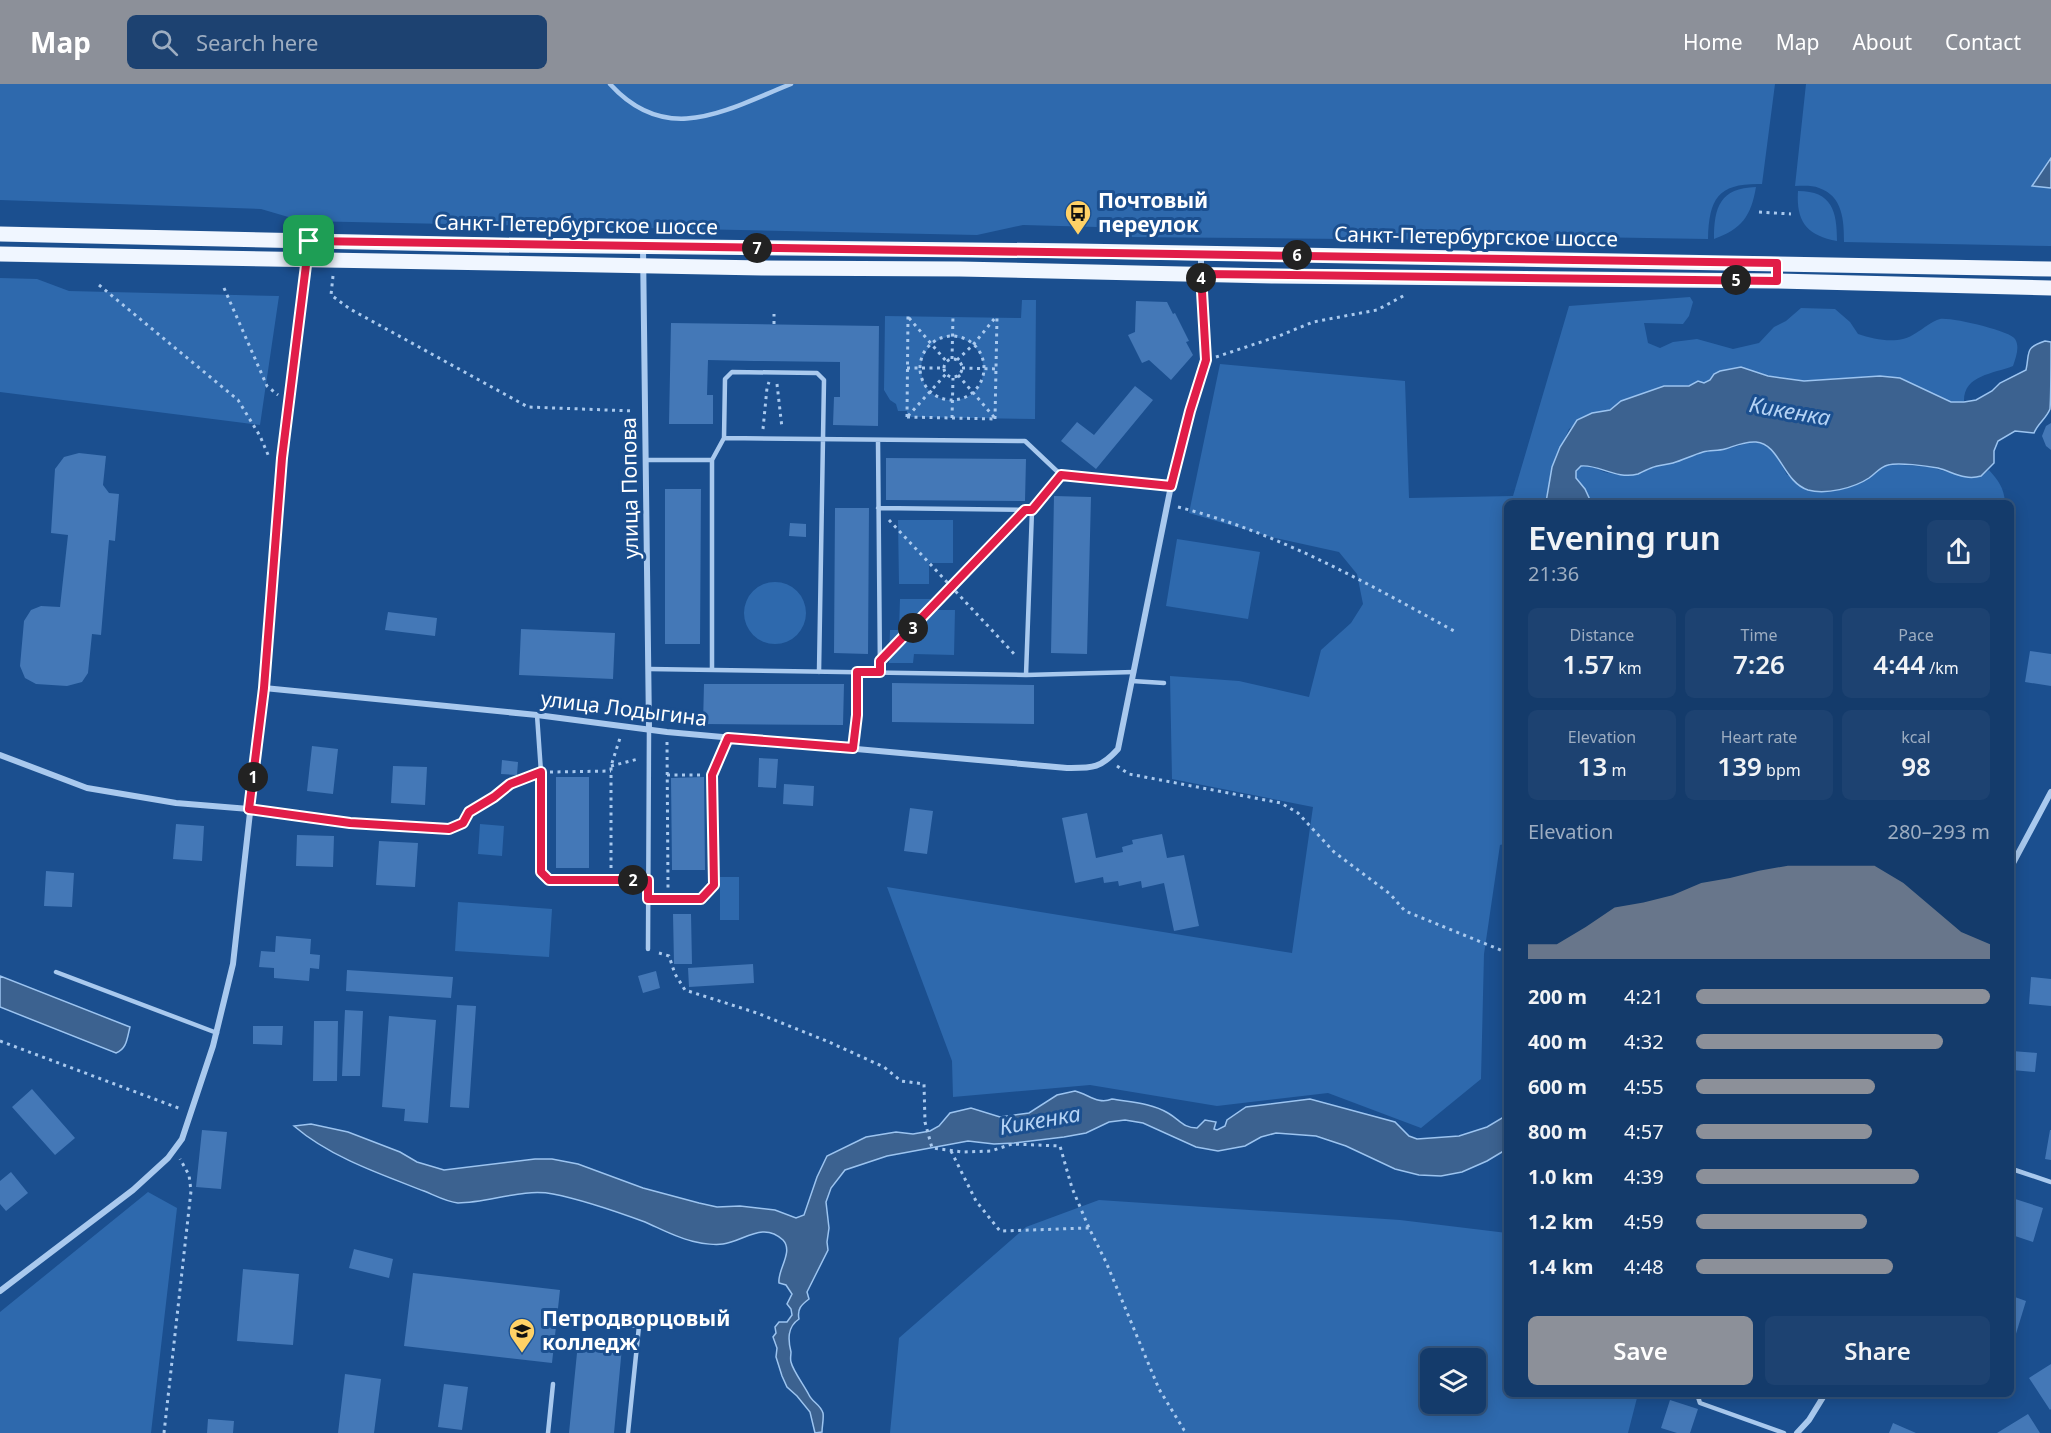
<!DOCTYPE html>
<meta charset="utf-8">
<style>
body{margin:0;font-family:"Noto Sans",sans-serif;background:#1d4271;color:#f1f3f6;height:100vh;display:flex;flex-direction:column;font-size:22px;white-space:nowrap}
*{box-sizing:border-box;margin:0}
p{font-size:20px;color:#9dadc1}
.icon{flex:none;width:33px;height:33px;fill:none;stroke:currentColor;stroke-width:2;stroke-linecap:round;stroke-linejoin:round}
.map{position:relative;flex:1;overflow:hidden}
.drawer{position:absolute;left:1504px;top:416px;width:510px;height:897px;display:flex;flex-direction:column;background:#143b6b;border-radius:9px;box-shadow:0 3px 15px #0003,0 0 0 2px #33557e}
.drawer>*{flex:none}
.fabs{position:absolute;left:1420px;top:1264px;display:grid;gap:12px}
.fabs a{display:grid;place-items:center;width:66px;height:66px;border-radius:9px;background:#143b6b;box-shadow:0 3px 15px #0003,0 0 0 2px #33557e;font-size:30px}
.pin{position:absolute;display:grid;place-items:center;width:51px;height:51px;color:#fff;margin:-26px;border-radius:12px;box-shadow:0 3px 9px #0006}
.km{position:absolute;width:30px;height:30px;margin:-15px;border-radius:50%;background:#222;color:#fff;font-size:16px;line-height:30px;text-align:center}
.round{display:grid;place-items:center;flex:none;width:63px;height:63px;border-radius:9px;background:#1d4271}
.overview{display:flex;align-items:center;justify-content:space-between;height:102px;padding:0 24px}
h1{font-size:33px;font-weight:600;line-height:45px}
.figures{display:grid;grid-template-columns:repeat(3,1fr);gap:9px;height:102px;padding:6px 24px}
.figures div{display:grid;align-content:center;border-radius:9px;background:#1d4271;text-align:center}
.figures b{font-size:26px;font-weight:600}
.figures small{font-size:16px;font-weight:400}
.figures p{font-size:16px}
.chart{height:168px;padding:12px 24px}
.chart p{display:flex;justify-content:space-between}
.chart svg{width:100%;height:108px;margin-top:6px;fill:#8c9099;opacity:.7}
.action{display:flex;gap:12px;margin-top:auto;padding:12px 24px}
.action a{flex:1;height:69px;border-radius:9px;background:#8c9099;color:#fff;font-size:24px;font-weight:600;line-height:69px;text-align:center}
.action a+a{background:#1d4271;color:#f1f3f6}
ul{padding:0 24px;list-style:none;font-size:20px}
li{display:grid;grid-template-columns:96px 72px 1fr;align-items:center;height:45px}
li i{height:15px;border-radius:8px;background:#8c9099}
header{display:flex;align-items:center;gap:36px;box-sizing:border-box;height:84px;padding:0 30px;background:#8c9099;color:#fff}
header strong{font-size:28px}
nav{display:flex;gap:33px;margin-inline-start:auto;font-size:21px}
.search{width:420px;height:54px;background:#1d4271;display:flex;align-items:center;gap:15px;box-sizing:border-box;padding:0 21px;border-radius:9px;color:#9dadc1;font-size:22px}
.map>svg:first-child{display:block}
.green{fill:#2e69ad;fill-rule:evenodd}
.water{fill:#3c6290;stroke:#9cc4f0;stroke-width:1.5}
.building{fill:#4478b7}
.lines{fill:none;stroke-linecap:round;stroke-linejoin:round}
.path{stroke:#a9c9ee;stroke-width:3;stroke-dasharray:3 4.5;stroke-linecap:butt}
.lane{stroke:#a9c9ee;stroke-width:4.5}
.street{stroke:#a9c9ee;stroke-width:6}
.primary{stroke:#f0f6ff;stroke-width:15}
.route-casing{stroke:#fff;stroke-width:12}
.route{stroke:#e11d48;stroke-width:8}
.labels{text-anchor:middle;stroke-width:6;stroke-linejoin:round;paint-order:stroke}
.poi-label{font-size:21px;font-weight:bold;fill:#fff;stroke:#1b4f8f;text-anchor:start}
.street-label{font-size:21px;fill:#fff;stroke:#1b4f8f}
.water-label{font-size:22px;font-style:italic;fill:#b5d3f5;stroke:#1b4f8f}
</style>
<header>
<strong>Map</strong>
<div class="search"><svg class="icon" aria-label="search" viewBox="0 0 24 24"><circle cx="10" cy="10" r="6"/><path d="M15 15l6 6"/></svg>Search here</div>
<nav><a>Home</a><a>Map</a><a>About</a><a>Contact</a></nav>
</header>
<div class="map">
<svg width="2051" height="1349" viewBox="0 0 2051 1349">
<rect width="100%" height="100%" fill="#1b4f8f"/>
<!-- green -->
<path class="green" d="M0,0H1775L1762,100C1719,99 1709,113 1708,155L1585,153L1563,157L1130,153L1097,143L1023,141L977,151L302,137L261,125L0,116Z
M1806,0H2051V74L2032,102L2051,104V162L1844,158C1844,137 1843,112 1819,104C1812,101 1802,102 1795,102Z
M1756,103C1751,132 1742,145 1714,155C1714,123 1720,104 1756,103Z
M1798,107C1832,107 1837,127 1837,157C1806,151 1796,137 1798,107Z
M0,194L37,195L69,207L279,212L260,341L0,308Z
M1690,213L1693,218L1689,232L1683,240L1644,239L1648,259L1660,264L1673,258L1697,255L1733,265L1759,259L1774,243L1786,237L1801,224L1835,225L1850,238L1858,250C1877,256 1899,261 1916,249C1923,245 1932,237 1940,235C1951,233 2011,247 2015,255C2020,263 2016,273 2013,282C1993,290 1963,291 1964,318H1951L1900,294L1880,292L1804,297L1768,292L1741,283L1714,290L1710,296L1704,299L1676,303L1664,302L1628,314L1610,326L1592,329L1569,345L1552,383L1546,418H1508V759L1500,761L1484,870L1481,995L1421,1044L1328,1009L1217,1022L1090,1001L953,1013L952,977L887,803L1292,869L1313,723L1172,695L1170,592L1239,597L1309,613L1321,566L1351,539L1363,520L1357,490L1339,468L1271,453L1189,429L1220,280L1405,297L1409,414L1513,412L1569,222Z
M1022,216H1036L1035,335L907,333V327H898L896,320L890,316L884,306L885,232L1021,234ZM947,253C992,250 996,313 955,316C915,319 908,263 947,253Z
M1752,358C1771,359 1778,375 1787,391L1869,394L1882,383L1889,380L1930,383L1951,389L1981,392L1989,386C1998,396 2004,404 2005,418H1591L1585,405L1576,394V387L1581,382L1589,381L1604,388L1619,391L1637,390L1652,383L1672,379L1706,367L1723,366Z
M898,436H953V479H929V500H899Z
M1177,455L1260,468L1248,535L1166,522Z
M744 529a31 31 0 1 1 62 0a31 31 0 1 1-62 0Z
M900,515H930V526H955L954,571L914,570L913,579H889L890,546H899Z
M480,740L504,742L502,772L478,770Z
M720,793H739V836H720Z
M458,818L552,825L549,873L455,867Z
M148,1108L177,1124L151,1349H0V1228Z
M1099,1116L1400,1136L1507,1149L1508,1310H1638L1628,1349H890L899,1254L1026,1143ZM1431,1275H1476V1320H1431Z"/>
<!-- water -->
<path class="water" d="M2051,74V104L2032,102Z
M2045,257L2051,258C2051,274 2051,312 2050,325C2046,335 2038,339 2034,349L2015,347L1998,357L1994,367V379L1981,392C1965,397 1953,388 1938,384C1927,382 1898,378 1888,381C1880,383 1876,389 1869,394C1854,404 1826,411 1808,406C1783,398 1780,360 1756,358C1745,357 1735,362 1725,365C1718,367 1710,366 1703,368C1693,371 1683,376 1673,379C1666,381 1658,381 1651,384C1646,386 1642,388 1638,390C1616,396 1599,380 1581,382L1576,387V394L1585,405L1591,418H1546L1552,383L1560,363L1577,336L1592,329L1610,326L1621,317L1664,302H1689L1698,297L1704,299L1710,296L1714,290L1720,287L1741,283L1768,292L1804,297L1880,292L1900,294L1951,318H1964L1976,316L1992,307L2000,299L2026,286C2030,268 2024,264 2045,257Z
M0,892L130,943C127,954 127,965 116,969L0,923Z
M1075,1007C1088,1010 1098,1021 1112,1015C1130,1018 1152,1019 1168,1029C1180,1036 1183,1044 1197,1044L1205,1036L1216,1038L1214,1045L1217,1046L1225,1042L1227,1036L1246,1023L1310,1015L1395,1038L1409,1052L1417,1055L1459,1052L1487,1043L1507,1031V1065L1487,1077L1462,1088L1441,1092L1419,1091L1395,1085L1346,1062L1316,1052L1276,1049L1261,1053L1245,1062L1218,1067L1196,1063L1143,1039L1125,1036L1109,1038L1086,1049L1064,1053L1014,1059L994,1060L968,1057L887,1072L845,1086L831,1104L826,1118L829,1144L827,1158L828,1166L807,1208L809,1215C801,1221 797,1225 799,1235C787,1243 788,1256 791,1268C791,1271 790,1275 791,1278C793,1287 804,1301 809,1311C812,1318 820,1320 823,1329C824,1334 822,1342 822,1348L815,1349L810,1328L797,1312L787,1303L782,1292L776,1273L777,1264L773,1253L776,1249L775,1243L779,1238H787L792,1231L791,1225L787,1220L792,1210L786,1201L779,1199C777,1186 794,1168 783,1156C763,1137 744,1157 723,1160C716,1161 703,1160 696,1158C679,1155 661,1145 645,1138C615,1127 584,1116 553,1110C522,1104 489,1119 458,1119C447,1118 434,1111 424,1107C380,1090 330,1073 294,1042L311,1040L348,1048L400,1068L417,1078L444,1086L535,1075H552L578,1080L643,1104L699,1119L717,1123L740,1122L775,1126L796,1134L804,1131L817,1093L827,1072L866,1053L896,1048L913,1050L930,1047L939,1042L950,1029L971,1024L1000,1033L1029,1029L1057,1011Z"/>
<!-- building -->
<path class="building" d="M1136,217L1167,218L1173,230L1175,229L1189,257L1186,258L1193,271L1171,296L1149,276L1142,279L1128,251L1135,248Z
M671,239L879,242L878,342L833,341L834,313H840V278L754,277L708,276L707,311H713V340H669Z
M1135,302L1153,316L1096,385L1061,357L1077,338L1094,351Z
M2051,339V366L2046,362L2042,352L2046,342Z
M79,369L106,372L103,401L109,409L119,410L115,457L109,456L101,551L92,550L88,589L82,598L67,602L36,600L25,594L20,582L24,537L31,526L41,522L60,523L68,451L51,449L55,385L64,373Z
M886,374L1026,375L1025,417L886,416Z
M665,405H701L700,560H665Z
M1054,412L1091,413L1087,570L1051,569Z
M835,424H869L868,570L834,569Z
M790,439L806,440V453L789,452Z
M388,528L437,534L435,552L385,546Z
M521,545L615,549L613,595L519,591Z
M2030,567L2051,570V602L2025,598Z
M892,599L1034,601V640L892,638Z
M704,600H844L843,641L703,640Z
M312,662L338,665L333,710L307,707Z
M759,674L778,675L776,704L758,703Z
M502,676L518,678L517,691L501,690Z
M393,682L427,683L425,721L391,719Z
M556,693H589V784H556Z
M704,693L705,786H672L671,694Z
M784,700L814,702L813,722L783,720Z
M910,724L933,727L927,770L904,767Z
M1087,729L1096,774L1123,768L1122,763L1133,760L1132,756L1162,750L1167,774L1184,771L1199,842L1174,847L1164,799L1142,804L1141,797L1119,802L1118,797L1104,799L1103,793L1075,799L1062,734Z
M176,740L204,742L202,777L173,775Z
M297,751L334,752L333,783L296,782Z
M379,757L418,759L415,803L376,801Z
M46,787L74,789L72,823L44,822Z
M673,830H691L692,880H674Z
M276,852L311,855L310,870L320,871L319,885L310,884L309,897L274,894V884L259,883L261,867L275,868Z
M753,880L754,899L689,903L688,884Z
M347,886L453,893L451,914L346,907Z
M656,887L660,904L643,909L638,892Z
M2031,893L2051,895V922L2029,920Z
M457,921L476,922L469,1024L450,1023Z
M345,926L363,927L360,992H342Z
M389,932L436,936L428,1039L404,1037L405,1025L382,1023Z
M314,937H338L337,997H313Z
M253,942H283L282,961L253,960Z
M2012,967L2037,969L2035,988L2012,986Z
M32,1005L75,1054L55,1071L12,1023Z
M202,1046L227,1048L221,1105L196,1103Z
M2050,1046H2051V1076L2045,1075Z
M11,1088L28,1109L6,1127L0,1120V1097Z
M2012,1114L2043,1124L2033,1158L2012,1151Z
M354,1165L393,1175L389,1194L349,1184Z
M243,1185L299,1190L293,1261L237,1257Z
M413,1189L560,1206L552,1279L404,1262Z
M2012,1212L2026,1217L2015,1253L2012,1252Z
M578,1259L622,1263L614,1349H569Z
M2051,1280V1325L2050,1326L2029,1294Z
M345,1290L381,1295L374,1349H338Z
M444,1300L468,1303L462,1346L438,1343Z
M1670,1316L1698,1325L1690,1349H1677L1661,1344Z
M2028,1330L2040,1349H1997Z
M208,1335L234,1337L233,1349H207Z
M1893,1339L1916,1349H1889Z"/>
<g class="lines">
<!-- path -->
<path class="path" d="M1759,128L1791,130
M333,192L331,211L350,225L528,323L634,327
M99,201L238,316L260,352L269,373
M224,204L267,302L278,311
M909,234L946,277
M774,240V230
M920 284a32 32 0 1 1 64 0a32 32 0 1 1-64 0Z
M1216,273L1279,252L1313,238L1377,226L1405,211
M944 284a9 9 0 1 1 18 0a9 9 0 1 1-18 0Z
M952,275L953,232
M957,276L973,261L995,234
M907,284H944
M962,284L999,285
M958,291L994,333
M777,300L782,344
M908,332L946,290
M907,333L908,231
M907,333L995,335
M952,334L953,294
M995,335L997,233
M763,345L767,304L769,298
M1178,423C1277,448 1365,498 1454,547
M889,436L1016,572
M891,565L1013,438
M854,653L857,631V600
M667,658L668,804
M611,682L638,675
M1117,682L1129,690L1281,719L1298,729L1334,768L1390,810L1405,827L1508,869
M715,685L724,664
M550,688L611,687
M667,691H704
M359,740L449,745L463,739L469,728L493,713L510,700L529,692
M611,784V682L620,654
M659,869L669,872L675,890L685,906L757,929L829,958L884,983L901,997L924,1000L925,1038L932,1064L963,1068L991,1067L1012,1060L1060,1062L1072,1104L1089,1144L1106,1178L1159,1305L1184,1346L1188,1349
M0,957L181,1025
M951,1067L976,1117L1000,1147L1089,1144
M164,1349L191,1107L189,1091L180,1075"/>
<!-- lane -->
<path class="lane" d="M610,0C667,63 726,26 791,0
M724,354L725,295L732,288L817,289L824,296L819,588
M878,356L880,588
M646,376H712
M878,424L1032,426
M649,585L1026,591L1134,588
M712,585V376L724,354L1025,357L1061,391L1171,402
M1026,591L1032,426L1061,391
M1132,597L1164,599
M537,631L541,688V788L549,796H648
M249,725L350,739
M648,815H701L714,801L712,696
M648,865L649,645
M56,888L217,949
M2012,1085L2051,1098
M568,1235L639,1242L628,1349
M1697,1310L1700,1319L1784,1349
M548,1349L553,1300"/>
<!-- street -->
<path class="street" d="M643,163L649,645
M264,604L537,631L667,648L1067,684C1092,684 1100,685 1118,665L1171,402L1190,327L1206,276L1201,206V171
M0,671L87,704L176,719L249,725
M2012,781L2051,708
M0,1207L133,1106L168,1074L182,1055L213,962L233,880L264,604L282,374L309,157
M1797,1349L1809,1336L1825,1310"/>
<!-- primary -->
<path class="primary" d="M0,150L496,161L1077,167L2051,185
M0,170L762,184L960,185L1275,192L1777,197L2051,204"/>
</g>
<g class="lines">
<!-- route casing -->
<g class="route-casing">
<path id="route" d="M309,157L1777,179V197L1201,190L1206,276L1190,327L1171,402L1061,391L1032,426H1025L880,577V588H857V631L853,664L728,654L712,691L714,801L701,815H648V796H549L541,788V688L510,700L494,713L469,728L463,739L449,745L350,739L249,725L264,604L282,374Z"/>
</g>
<!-- route -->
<use href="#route" class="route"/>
</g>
<!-- icons -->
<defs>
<g id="bus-pin" transform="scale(1.35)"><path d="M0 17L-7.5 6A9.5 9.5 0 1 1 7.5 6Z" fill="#ffd166" stroke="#1b4f8f"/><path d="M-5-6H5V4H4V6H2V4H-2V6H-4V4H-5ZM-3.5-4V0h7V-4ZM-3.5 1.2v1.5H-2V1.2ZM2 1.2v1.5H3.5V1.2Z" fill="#111"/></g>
<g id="university-pin" transform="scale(1.35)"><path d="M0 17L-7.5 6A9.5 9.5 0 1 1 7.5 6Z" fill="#ffd166" stroke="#1b4f8f"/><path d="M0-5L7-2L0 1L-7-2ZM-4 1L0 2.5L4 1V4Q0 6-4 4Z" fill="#111"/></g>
</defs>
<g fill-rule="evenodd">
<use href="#bus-pin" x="1078" y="129"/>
<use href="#university-pin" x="522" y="1247"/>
</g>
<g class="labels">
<!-- poi labels -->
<g class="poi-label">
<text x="1098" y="124">Почтовый<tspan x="1098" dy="24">переулок</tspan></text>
<text x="542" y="1242">Петродворцовый<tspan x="542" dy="24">колледж</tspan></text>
</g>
<!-- street labels -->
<g class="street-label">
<text transform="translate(576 141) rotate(1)" y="7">Санкт-Петербургское шоссе</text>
<text transform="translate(1476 153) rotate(1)" y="7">Санкт-Петербургское шоссе</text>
<text transform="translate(630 404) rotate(-91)" y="7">улица Попова</text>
<text transform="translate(624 625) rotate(7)" y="7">улица Лодыгина</text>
</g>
<!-- water labels -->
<g class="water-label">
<text transform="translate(1790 327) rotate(10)" y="8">Кикенка</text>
<text transform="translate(1040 1036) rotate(-10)" y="8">Кикенка</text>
</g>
</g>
</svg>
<div class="fabs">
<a><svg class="icon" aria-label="layers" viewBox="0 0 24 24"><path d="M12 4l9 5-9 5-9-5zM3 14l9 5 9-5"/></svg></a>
</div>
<div class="pin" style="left:309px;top:157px;background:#1e9e55"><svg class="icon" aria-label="arrive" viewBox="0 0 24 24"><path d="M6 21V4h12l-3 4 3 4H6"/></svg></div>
<b class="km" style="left:253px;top:693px">1</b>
<b class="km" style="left:633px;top:796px">2</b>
<b class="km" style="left:913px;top:544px">3</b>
<b class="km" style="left:1201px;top:194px">4</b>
<b class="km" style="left:1736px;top:196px">5</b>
<b class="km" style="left:1297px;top:171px">6</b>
<b class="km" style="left:757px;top:164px">7</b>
<section class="drawer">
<div class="overview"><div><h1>Evening run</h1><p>21:36</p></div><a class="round"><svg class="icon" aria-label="share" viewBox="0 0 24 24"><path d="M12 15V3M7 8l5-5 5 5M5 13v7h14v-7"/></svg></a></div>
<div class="figures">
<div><p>Distance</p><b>1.57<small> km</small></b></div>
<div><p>Time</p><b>7:26</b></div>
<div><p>Pace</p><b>4:44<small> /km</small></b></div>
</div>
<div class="figures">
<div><p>Elevation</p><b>13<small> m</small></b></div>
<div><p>Heart rate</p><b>139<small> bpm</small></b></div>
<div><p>kcal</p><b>98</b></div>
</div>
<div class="chart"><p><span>Elevation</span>280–293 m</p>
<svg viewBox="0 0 160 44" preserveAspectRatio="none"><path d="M0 44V38L10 38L20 31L30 23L40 21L50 18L60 13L70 11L80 8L90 6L100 6L110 6L120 6L130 13L140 23L150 33L160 38V44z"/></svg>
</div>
<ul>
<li><b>200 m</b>4:21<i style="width:100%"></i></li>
<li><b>400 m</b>4:32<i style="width:84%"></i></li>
<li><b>600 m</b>4:55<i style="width:61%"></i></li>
<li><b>800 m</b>4:57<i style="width:60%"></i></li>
<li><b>1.0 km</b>4:39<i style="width:76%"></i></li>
<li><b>1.2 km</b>4:59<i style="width:58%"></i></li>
<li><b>1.4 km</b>4:48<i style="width:67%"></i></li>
</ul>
<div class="action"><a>Save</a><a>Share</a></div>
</section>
</div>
